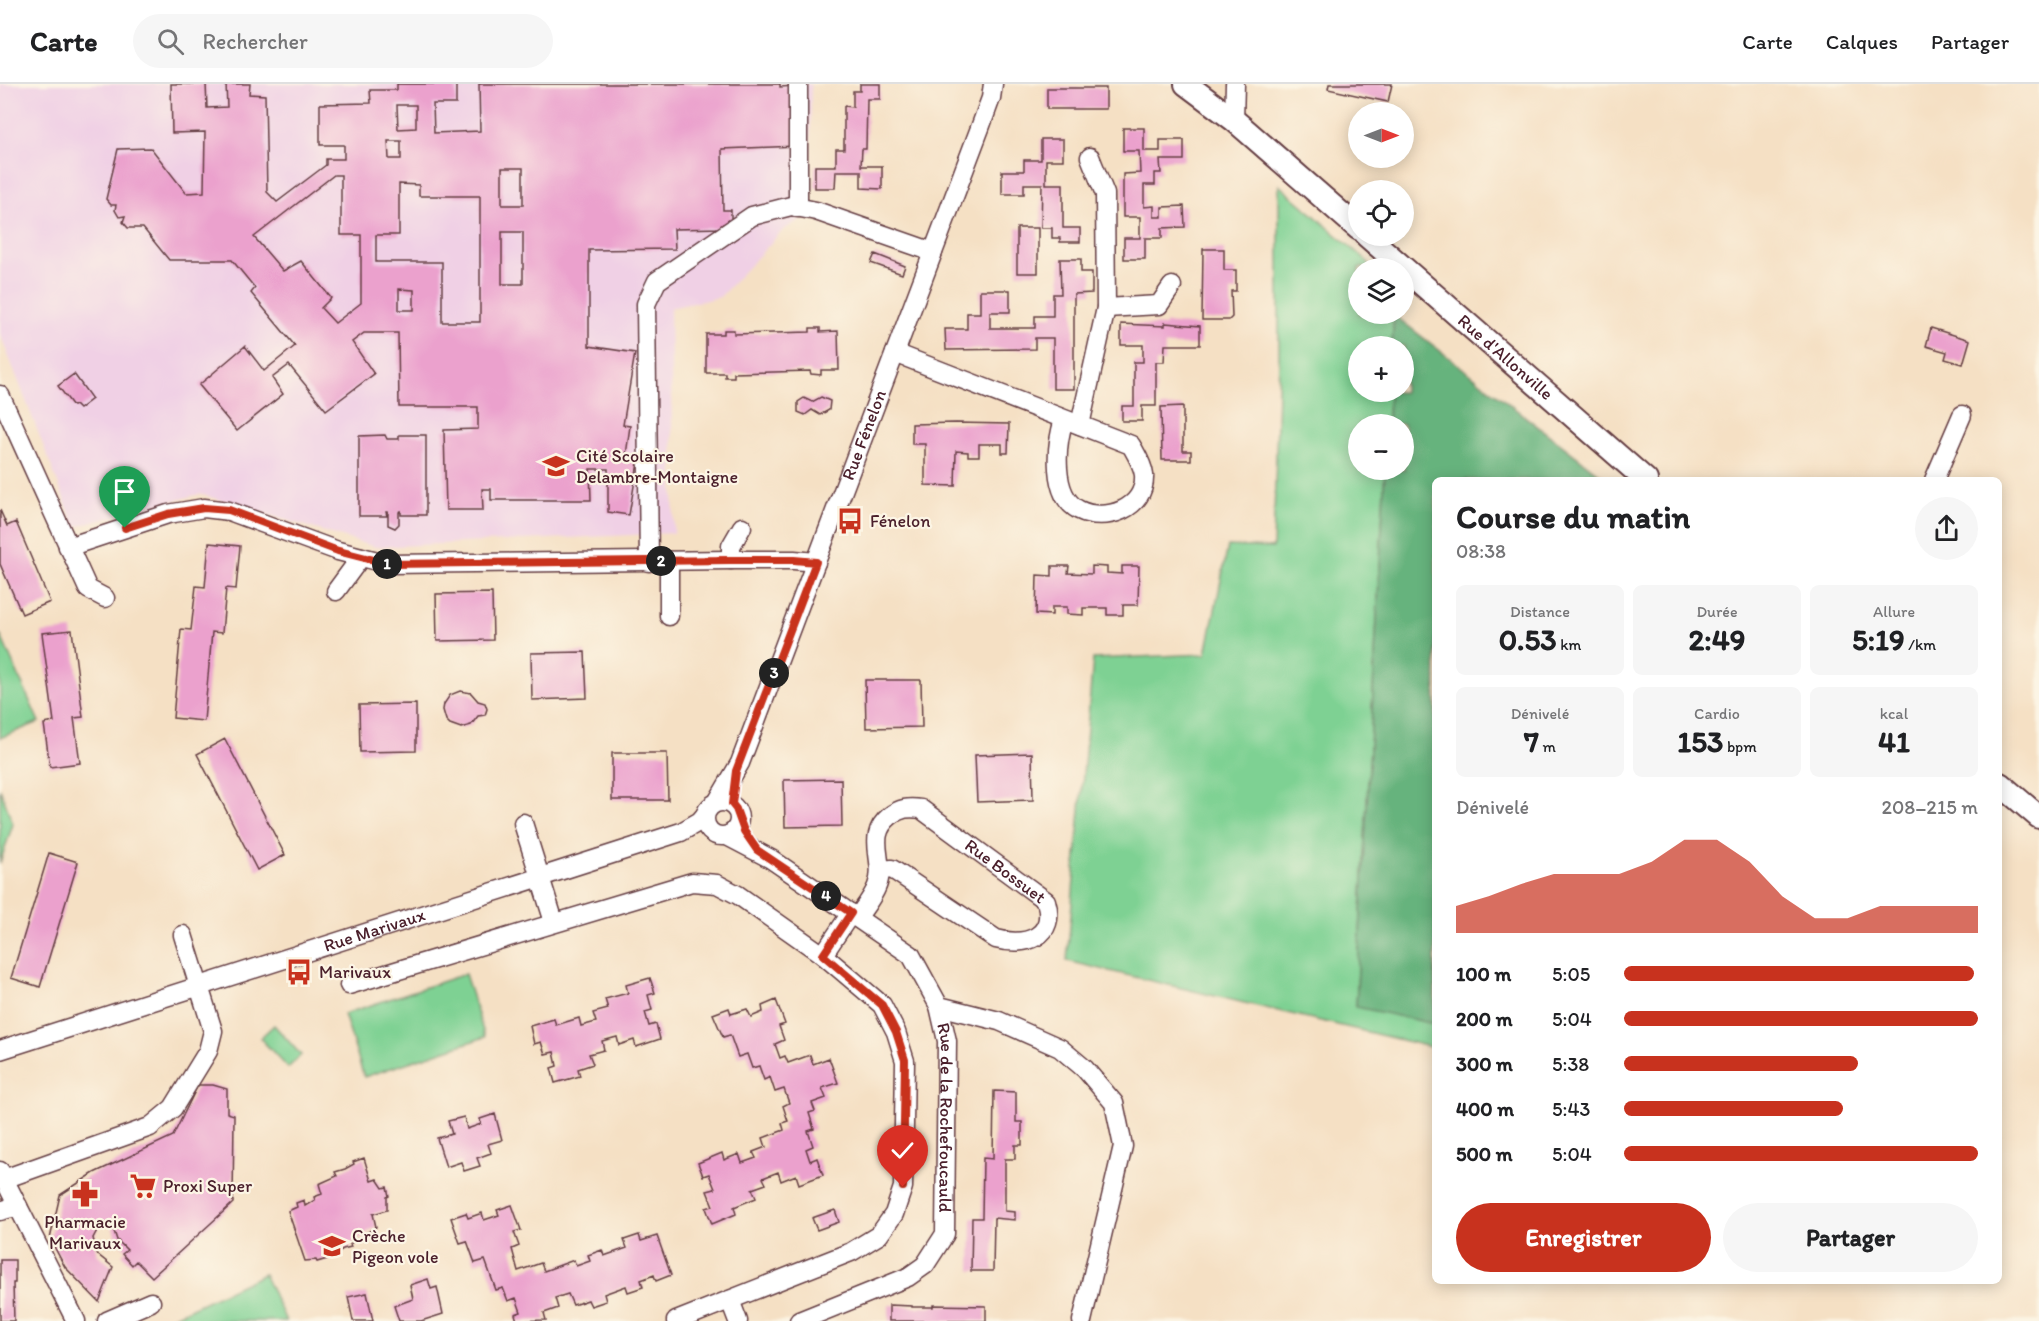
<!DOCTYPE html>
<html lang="fr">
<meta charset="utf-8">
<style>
body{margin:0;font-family:Itim,sans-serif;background:#f6f6f6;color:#202124;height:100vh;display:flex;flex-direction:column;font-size:22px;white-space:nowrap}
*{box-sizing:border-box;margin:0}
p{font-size:20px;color:#757577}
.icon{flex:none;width:33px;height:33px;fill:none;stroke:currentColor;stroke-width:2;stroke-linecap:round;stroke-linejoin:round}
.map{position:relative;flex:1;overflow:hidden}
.side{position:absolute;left:1432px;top:393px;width:570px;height:807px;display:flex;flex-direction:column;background:#fff;border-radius:9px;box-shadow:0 3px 15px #0003}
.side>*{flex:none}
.needle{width:39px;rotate:90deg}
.fabs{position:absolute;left:1348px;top:18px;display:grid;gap:12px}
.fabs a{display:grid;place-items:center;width:66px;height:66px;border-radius:50%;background:#fff;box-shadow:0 3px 15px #0003;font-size:30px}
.pin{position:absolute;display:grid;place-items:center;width:51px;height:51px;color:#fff;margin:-62px -26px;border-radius:50% 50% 50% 0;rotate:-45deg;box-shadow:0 0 6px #0007}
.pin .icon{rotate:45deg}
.km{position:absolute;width:30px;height:30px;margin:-15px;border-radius:50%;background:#222;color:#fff;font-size:16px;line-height:30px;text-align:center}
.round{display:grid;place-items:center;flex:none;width:63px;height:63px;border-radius:32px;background:#f6f6f6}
.summary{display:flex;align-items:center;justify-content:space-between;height:102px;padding:0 24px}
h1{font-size:33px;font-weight:700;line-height:45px}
.metrics{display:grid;grid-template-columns:repeat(3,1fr);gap:9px;height:102px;padding:6px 24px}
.metrics div{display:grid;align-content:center;border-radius:9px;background:#f6f6f6;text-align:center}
.metrics b{font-size:30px;font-weight:700}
.metrics small{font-size:16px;font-weight:400}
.metrics p{font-size:16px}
.chart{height:168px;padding:12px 24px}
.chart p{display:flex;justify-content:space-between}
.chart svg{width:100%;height:108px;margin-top:6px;fill:#c8321e;opacity:.7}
.action{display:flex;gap:12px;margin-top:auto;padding:12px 24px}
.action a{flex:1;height:69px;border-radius:36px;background:#c8321e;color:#fff;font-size:24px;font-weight:700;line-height:69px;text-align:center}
.action a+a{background:#f6f6f6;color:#202124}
ul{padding:0 24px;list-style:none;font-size:20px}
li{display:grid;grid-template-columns:96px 72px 1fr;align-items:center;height:45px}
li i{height:15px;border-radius:8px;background:#c8321e}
header{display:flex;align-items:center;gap:36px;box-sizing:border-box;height:84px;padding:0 30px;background:#fff;border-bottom:2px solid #e0e0e0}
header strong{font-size:28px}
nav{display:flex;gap:33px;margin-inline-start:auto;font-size:21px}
.search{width:420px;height:54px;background:#f6f6f6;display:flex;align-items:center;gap:15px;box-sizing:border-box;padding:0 21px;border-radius:33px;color:#757577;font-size:22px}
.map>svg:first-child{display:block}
.built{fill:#f0d0e5}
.green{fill:#7ed193;stroke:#64785f;stroke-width:1.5}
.forest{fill:#66b37d;stroke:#586954;stroke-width:1.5}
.building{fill:#eba1cd;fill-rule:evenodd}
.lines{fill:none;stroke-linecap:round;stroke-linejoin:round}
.minor-casing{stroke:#643c42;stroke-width:21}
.major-casing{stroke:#643c42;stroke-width:26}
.minor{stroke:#fff;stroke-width:18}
.major{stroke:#fff;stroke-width:22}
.route-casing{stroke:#fff;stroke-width:12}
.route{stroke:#c8321e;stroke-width:8}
.labels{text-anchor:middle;stroke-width:4.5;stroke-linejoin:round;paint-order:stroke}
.street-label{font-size:18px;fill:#4a1f2b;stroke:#fcf5e5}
.poi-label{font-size:18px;fill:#4a1f2b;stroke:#fcf5e5;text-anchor:start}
</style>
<header>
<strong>Carte</strong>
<div class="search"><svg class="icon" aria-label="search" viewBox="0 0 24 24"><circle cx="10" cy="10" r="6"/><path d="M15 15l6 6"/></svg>Rechercher</div>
<nav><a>Carte</a><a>Calques</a><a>Partager</a></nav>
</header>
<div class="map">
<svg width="2039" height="1237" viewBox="0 0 2039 1237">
<rect width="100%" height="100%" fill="#fcf5e5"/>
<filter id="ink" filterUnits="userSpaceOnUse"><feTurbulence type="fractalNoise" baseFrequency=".0167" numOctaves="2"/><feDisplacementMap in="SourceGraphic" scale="12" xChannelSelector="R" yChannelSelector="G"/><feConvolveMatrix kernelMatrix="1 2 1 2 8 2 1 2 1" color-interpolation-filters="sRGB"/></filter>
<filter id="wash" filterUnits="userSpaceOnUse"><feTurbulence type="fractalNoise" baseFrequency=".008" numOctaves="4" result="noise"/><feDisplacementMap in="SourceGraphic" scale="24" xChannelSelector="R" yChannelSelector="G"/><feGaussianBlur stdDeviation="1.35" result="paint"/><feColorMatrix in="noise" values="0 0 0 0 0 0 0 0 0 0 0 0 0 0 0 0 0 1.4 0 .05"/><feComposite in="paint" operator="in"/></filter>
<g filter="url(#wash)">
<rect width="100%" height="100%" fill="#f5e0c4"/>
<!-- built -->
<path class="built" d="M0,0H811L810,130L783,146L720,213L670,224L674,449L375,463L200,410L75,443L0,250Z"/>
<!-- green -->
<path class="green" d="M1279,101L1368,178L1371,184H1359V230L1394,231L1392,262H1359V308H1389L1388,340H1359V386H1385L1356,922L1435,940V964L1067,877L1093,575L1206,570L1228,462L1273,464L1279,276Z
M0,550L39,638L0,654Z
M0,705L13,740L0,779Z
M465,890L485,953L364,993L344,930Z
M274,941L301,971L288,984L260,954Z
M264,1190L286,1237H164Z"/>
<!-- forest -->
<path class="forest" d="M1394,231L1607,396H1436L1435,940L1356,923L1385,386H1404V340H1388L1389,308H1404V262H1392Z"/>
<g id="blocks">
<!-- building -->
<path class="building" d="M171,0H206L207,24L227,23L226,0H250L249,10L265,11L267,108L277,118L326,81V75H344V61H320V20L371,19L370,6H397V0H456V20H433L434,49L480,47L479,0H780V3L796,2L797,62L722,65L723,126H731V140H723V144L674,145L675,165L589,166V262L635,269L623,341L630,342L626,371L639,373L629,431L608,428V385H590L591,416H491V405H482L483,426H446L444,346L478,345V323H399L398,249H364L352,258L374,290L326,326L289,281L272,294L283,310L237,347L199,301L245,262L264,287L295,262L251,209L255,204L232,176H169L143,144H128L123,138L125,132L119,133L115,126L116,121H111L106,115L118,65L151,64L186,109L204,108L205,48L172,49ZM397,21H416V44L398,45ZM388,57H401V75H389ZM502,84H523V121H502ZM334,91H341V151H361V219L335,239L321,224L331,214L301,177L283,187L254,153ZM399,100L419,101V112H480V238H442V178H376V151H399ZM502,148H523V200H502ZM399,205L414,206V226H399Z
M860,0H880V15H867L866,65H862L861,82H882V105L861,104V87H836L835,104H815V82H836V65H844V22L853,23V7H860Z
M1329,0H1392L1388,18L1328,5Z
M1047,4H1106V25H1047Z
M1123,44H1144V67H1160V56H1184V76H1160L1161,89H1155V101H1144V123L1154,122V133H1162V123L1184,122L1185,143L1162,144V154H1145V175H1124V154H1140V133H1123V90L1140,89L1139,67H1123Z
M1041,55H1063V76H1046V100H1063V144H1080V158H1060V154H1052V144H1041L1042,100H1024V110H1002V87H1024V76H1041Z
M1017,144H1038V189H1017Z
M1203,165H1224V186H1236V207H1231L1232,233L1229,236H1202Z
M875,170L905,182L902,190L871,179Z
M1060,175H1081V188H1092V209L1074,210V305H1053V254H1035V265L946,266L945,245H967V229H980V206H1010V228H990V244H1035V232H1053V210H1061Z
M1165,239L1200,242V261H1165L1164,278H1156V322H1142V337H1122V322H1134V278H1143V261H1121V240L1165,242Z
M810,244H820V248L838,247L839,286H821V291L811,290L810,287L734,289V293H725V289H706V250H724V246H734V250L810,248Z
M1931,244L1970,256L1963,280L1945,275L1947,268L1926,262Z
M74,290L92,315L79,325L75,321L73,322L58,302Z
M821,313L830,317L829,326L820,331L812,326L805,331L798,328V318L804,314L812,318Z
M1183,322V367H1191V376H1162L1161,323Z
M956,339L1009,340L1008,369H1002V360H979V372H968V368L956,367L955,402L925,401V360H912V340Z
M385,351L387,355H399V351H426V431H401V427L399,428V440L395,444L388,441V428H386L387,432H359V352Z
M0,426L7,442L16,438L50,518L22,530L0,480Z
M209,459L240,462L236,505L226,504L222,549L212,548L204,637L173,634L181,545L191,546L196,502L205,503Z
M1052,482H1069L1068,489L1092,490V482L1107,483V489L1122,490V482H1139L1138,521H1123V531H1107V524H1083V531L1067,530V523H1052V531L1036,530L1037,491L1052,492Z
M492,509L493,556L437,557L436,510Z
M72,546L83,633L74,634L80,679L50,683L44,640L54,638L42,549Z
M585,568L587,614L532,616L531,569Z
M865,596H921L922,643L866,644Z
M460,607L471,609L478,617L485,619L487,625L485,631L478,632L471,641L461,644L450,640L446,636L443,626L444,620L450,611Z
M416,620V667L360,668L359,621Z
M225,655L285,771L257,786L197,670Z
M612,669H667L668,716H612Z
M1032,669L1033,716L977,718L975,671Z
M841,695L842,742L785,743L784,696Z
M49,769L78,778L40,903L11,894Z
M650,894L655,909L648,911L652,926L645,928L649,942L656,940L660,955L636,963L634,956L619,961L617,953L602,957L604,966L589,970L593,980L578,985L580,992L555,999L551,984L557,982L554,968L545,970L541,958L534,960L530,942L554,935L556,941L579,934L581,942L596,938L593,929L608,925L605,915L628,909L626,901Z
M776,916L785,940L779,942L784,956L775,960L780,974L785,972L788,979L810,971L813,980L829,974L838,999L822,1004L826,1014L812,1019L815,1027L809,1029L814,1045L808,1047L813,1062L806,1065L810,1077L817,1074L823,1091L799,1100L796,1091L781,1097L778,1088L763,1094L766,1100L752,1105L756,1114L734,1123L736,1130L712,1140L706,1124L713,1122L707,1107L715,1105L709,1090L703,1092L698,1079L722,1069L724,1076L739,1070L742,1079L756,1074L753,1068L766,1063L763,1054L784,1046L782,1039L788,1037L783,1022L789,1019L784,1005L775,1008L770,993L764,996L759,982L752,984L747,970L738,973L730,951L723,953L713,930L729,924L731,930L747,925L751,933L763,928L762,922Z
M198,1001H213L227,1005V1029L234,1031L233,1119L152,1193L136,1177L132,1181L122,1170L127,1166L117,1156L111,1138L100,1141L93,1154L97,1170L113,1183L99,1218L65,1183L50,1155L60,1111L94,1089L173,1052Z
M994,1007L1016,1008V1038H1022V1061H1015V1075H1005V1127L1015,1128V1136L994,1134L993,1187H971L972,1134H982L983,1074L993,1075Z
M495,1030L502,1056L488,1060L491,1069L477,1074L480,1082L464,1087L461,1078L446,1083L437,1054L452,1050L448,1037L464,1033L467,1045L481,1040L480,1035Z
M364,1074L371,1097L377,1095L383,1104L387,1103L389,1112L387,1113V1126L373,1130L376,1143L366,1149L367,1152L359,1154L350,1160L351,1163L343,1165L333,1171L334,1173L317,1178L316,1176L305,1177L288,1127L297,1123L296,1119L304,1116L305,1122L315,1116L314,1113L322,1110L319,1100L337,1092L335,1088L345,1085L354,1080L353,1078Z
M512,1121L521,1146L514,1148L519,1162L512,1165L518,1187L541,1179L544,1187L574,1176L576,1182L590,1177L588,1171L602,1166L604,1172L627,1164L624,1156L639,1151L641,1157L657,1152L671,1191L656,1197L654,1191L641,1196L643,1203L628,1208L626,1202L604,1210L606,1217L591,1222L588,1216L573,1221L568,1210L555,1214L558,1224L544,1229L546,1236L517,1237L515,1230L521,1228L516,1214L508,1217L503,1204L496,1206L485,1176L475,1179L467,1157L460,1159L451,1134L466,1129L468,1134L482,1129L484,1136L499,1131L497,1126Z
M835,1126L839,1138L817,1146L812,1134Z
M0,1176H15V1199H13L14,1237H0Z
M428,1195L431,1205L437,1203L443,1230L421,1237H399L394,1222L413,1215L410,1201Z
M367,1209L373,1237H353L348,1213Z
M889,1221L912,1222V1223H933V1221L986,1222V1237H889Z"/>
</g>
</g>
<g filter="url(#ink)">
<use href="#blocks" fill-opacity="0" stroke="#643c42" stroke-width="1.5"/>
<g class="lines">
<!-- minor casing -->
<g class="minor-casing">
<g id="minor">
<path d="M798,0V124"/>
<path d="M1234,36L1235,0"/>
<path d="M1106,224L1159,221L1172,202"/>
<path d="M895,269L1131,361C1136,370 1143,381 1144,391C1146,425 1105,439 1079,426C1051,412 1056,360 1064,336"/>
<path d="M0,311L88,505L105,514"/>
<path d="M1080,341L1106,224L1105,110L1090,73"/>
<path d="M1934,396L1962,331"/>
<path d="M68,463L168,430L204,424L229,427L338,467L389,480L731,476H794L816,478"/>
<path d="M731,476V462L742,443"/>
<path d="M669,477V532"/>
<path d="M649,478L646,220L657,197L752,132L791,122L816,127L933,168"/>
<path d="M336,507L361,473"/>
<circle cx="722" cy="735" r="17"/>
<path id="s1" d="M717,718L740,679L980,44L991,14L993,0"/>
<path d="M523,739L554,838"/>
<path id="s2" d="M727,752L771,775L911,871L939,922L947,957L945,1150L925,1181L908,1193L799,1237"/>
<path id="s3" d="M857,834C864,824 873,813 877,802C887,777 864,753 890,732C900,724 909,723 921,725L1046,817C1057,853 1026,863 996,855L892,785L880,786"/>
<path d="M823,871L851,829"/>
<path d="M349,901L692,798L717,800L738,811L823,871L882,921L896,948L905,977L903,1103L894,1130L879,1151L851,1168L676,1237"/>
<path d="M939,922L999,937L1060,964L1085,985L1114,1019L1123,1062L1082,1237"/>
<path id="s4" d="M0,966L681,748L700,737L705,731"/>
<path d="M0,1087L76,1237"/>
<path d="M4,1095L150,1043L173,1024L208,967L213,947L183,851"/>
<path d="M0,1127L18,1122"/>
<path d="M730,1216L738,1237"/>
<path d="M107,1237L151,1218"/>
</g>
</g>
<!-- major casing -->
<g class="major-casing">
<g id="major">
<path d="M1186,0L1234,36L1359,145"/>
<path id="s5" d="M1367,152L1646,396"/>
<path d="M2000,700L2039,733"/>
</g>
</g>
<!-- minor -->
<use href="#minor" class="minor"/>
<!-- major -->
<use href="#major" class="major"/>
</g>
</g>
<g class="lines" filter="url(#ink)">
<!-- route casing -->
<g class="route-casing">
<path id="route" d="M125,444L168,430L204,424L229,426L338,467L389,480L730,476H794L816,478L736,687L732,720L736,725L744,747L757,766L851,829L823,871L882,921L896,948L905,976L903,1103"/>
</g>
<!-- route -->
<use href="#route" class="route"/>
</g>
<!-- icons -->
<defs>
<g id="university-bare" transform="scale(2.07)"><path d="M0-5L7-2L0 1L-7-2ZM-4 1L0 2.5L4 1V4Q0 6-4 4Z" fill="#c8321e" stroke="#fcf5e5" stroke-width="2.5" paint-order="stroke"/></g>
<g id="bus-bare" transform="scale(2.07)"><path d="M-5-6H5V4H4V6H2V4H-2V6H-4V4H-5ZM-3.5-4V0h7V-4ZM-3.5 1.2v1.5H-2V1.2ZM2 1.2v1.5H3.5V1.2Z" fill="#c8321e" stroke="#fcf5e5" stroke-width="2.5" paint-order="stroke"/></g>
<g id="supermarket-bare" transform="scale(2.07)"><path d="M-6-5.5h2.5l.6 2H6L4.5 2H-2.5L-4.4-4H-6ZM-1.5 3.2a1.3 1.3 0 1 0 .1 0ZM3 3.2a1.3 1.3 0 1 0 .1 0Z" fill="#c8321e" stroke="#fcf5e5" stroke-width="2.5" paint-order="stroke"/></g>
<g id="pharmacy-bare" transform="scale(2.07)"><path d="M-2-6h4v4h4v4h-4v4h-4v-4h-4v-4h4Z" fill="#c8321e" stroke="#fcf5e5" stroke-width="2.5" paint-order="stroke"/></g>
<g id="school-bare" transform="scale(2.07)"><path d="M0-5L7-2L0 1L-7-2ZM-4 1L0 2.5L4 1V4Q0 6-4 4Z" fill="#c8321e" stroke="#fcf5e5" stroke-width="2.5" paint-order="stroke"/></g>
</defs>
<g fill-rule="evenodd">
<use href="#university-bare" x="556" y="382"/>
<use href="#bus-bare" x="850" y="437"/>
<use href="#bus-bare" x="299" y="888"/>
<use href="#supermarket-bare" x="143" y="1102"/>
<use href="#pharmacy-bare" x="85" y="1110"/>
<use href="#school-bare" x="332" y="1162"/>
</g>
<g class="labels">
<!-- street labels -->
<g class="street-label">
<text dy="6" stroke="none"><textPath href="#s5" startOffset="184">Rue d'Allonville</textPath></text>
<text dy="6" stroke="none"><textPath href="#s1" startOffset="396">Rue Fénelon</textPath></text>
<text dy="6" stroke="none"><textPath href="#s3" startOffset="250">Rue Bossuet</textPath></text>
<text dy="6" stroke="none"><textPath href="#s4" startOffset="393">Rue Marivaux</textPath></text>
<text dy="6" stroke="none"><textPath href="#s2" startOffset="390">Rue de la Rochefoucauld</textPath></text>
</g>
<!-- poi labels -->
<g class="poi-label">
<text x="576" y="378">Cité Scolaire<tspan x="576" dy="21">Delambre-Montaigne</tspan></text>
<text x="870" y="443">Fénelon</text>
<text x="319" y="894">Marivaux</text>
<text x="163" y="1108">Proxi Super</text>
<text x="85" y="1144" text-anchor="middle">Pharmacie<tspan x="85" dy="21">Marivaux</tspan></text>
<text x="352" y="1158">Crèche<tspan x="352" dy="21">Pigeon vole</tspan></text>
</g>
</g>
</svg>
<div class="fabs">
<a><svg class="needle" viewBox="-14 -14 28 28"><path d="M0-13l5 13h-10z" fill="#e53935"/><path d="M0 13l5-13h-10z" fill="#757577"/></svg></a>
<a><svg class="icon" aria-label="locate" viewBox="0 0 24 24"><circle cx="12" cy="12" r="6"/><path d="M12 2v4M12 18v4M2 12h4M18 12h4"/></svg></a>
<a><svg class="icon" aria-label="layers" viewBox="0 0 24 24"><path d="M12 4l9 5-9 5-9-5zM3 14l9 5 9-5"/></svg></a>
<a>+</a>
<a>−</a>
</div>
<div class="pin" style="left:125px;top:444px;background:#1e9e55"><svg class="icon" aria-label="arrive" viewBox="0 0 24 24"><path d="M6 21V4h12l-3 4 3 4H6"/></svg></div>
<div class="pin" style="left:903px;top:1103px;background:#d93025"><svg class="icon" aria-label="check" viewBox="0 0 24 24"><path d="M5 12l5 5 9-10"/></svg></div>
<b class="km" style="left:387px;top:480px">1</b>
<b class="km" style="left:661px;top:477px">2</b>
<b class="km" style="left:774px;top:589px">3</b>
<b class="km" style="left:826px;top:812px">4</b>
<section class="side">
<div class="summary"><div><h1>Course du matin</h1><p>08:38</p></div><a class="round"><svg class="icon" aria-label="share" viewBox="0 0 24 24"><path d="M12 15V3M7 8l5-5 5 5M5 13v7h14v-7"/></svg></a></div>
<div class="metrics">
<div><p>Distance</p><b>0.53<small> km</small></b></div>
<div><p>Durée</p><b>2:49</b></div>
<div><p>Allure</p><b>5:19<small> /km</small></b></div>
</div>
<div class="metrics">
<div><p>Dénivelé</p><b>7<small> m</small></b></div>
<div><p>Cardio</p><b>153<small> bpm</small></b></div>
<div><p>kcal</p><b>41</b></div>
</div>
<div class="chart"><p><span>Dénivelé</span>208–215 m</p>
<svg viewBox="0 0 160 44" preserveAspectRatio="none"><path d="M0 44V33L10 29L20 24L30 20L40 20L50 20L60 15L70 6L80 6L90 15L100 29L110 38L120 38L130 33L140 33L150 33L160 33V44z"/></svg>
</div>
<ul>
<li><b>100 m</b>5:05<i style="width:99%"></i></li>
<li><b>200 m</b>5:04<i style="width:100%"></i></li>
<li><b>300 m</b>5:38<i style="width:66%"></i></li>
<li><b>400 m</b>5:43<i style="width:62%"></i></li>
<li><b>500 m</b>5:04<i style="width:100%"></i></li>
</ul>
<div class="action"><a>Enregistrer</a><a>Partager</a></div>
</section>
</div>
